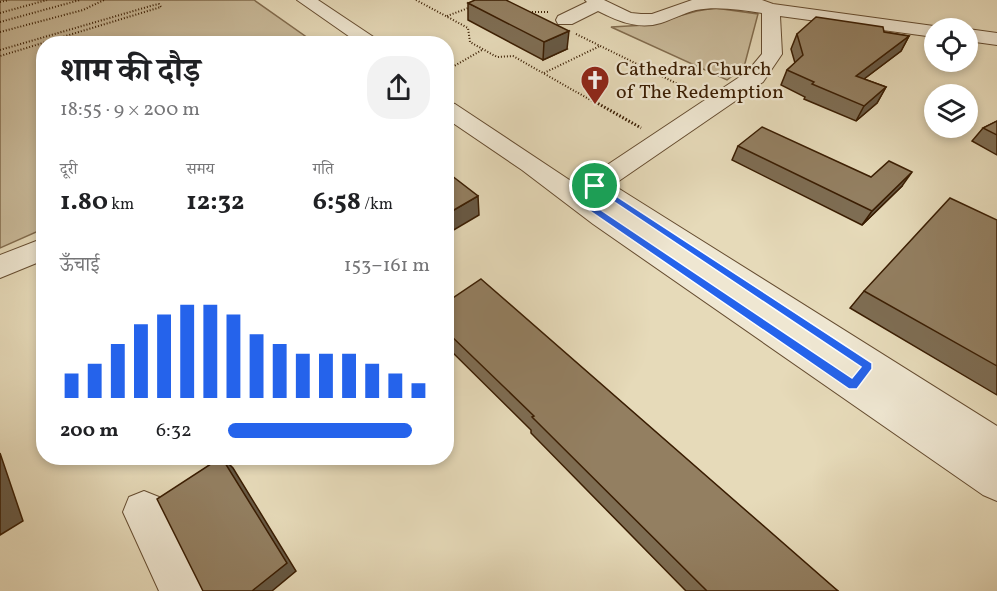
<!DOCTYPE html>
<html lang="hi">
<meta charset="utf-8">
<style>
body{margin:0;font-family:Vollkorn,"Noto Serif Devanagari",serif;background:#f2f2f2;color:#202124;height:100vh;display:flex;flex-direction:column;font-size:22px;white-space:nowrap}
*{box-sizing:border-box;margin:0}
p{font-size:20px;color:#757577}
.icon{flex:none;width:33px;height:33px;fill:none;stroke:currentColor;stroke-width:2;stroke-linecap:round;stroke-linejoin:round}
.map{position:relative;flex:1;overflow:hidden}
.sheet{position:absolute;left:36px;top:36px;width:418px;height:429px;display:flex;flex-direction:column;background:#fff;border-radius:24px;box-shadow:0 3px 9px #0003}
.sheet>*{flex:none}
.buttons{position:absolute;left:924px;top:18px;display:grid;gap:12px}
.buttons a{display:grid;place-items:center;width:54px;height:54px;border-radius:50%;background:#fff;box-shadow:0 3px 9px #0003;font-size:30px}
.pin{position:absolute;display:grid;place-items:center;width:51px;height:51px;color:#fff;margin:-26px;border:3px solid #fff;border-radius:50%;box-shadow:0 2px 6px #0007}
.round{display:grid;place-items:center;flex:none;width:63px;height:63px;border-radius:24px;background:#f2f2f2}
.overview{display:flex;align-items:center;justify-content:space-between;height:102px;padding:0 24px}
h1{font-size:33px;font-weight:700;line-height:45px}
.figures{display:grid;grid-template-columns:repeat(3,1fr);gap:9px;height:102px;padding:6px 24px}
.figures div{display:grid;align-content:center}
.figures b{font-size:26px;font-weight:700}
.figures small{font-size:16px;font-weight:400}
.figures p{font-size:16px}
.chart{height:168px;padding:12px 24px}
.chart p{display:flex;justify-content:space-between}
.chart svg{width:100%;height:108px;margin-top:6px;stroke:#2563eb;stroke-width:6}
ul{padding:0 24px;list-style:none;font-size:20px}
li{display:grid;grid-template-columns:96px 72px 1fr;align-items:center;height:45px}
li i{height:15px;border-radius:8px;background:#2563eb}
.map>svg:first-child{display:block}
.green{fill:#c9ba9a;stroke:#826c4e;stroke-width:1.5}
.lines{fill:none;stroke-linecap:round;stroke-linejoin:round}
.minor-casing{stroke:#654c30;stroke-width:2}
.path-far1{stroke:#3a1d02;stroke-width:2;stroke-dasharray:1 2;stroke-linecap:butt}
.path{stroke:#3a1d02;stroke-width:3;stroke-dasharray:1.5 2;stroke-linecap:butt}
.minor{fill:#efe7d2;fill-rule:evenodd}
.wall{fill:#7e6d53;stroke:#3a1d02;stroke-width:1.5}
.shaded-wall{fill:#675944;stroke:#3a1d02;stroke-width:1.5}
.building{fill:#937f61;stroke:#3a1d02;stroke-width:1.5}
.route{fill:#2563eb;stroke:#fff;stroke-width:1.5;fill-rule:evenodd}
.labels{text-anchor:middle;stroke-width:4.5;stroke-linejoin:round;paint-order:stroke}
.far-poi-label{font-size:20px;fill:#3a1d02;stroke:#efe7d2;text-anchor:start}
</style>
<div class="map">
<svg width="997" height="591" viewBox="0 0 997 591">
<rect width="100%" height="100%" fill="#e6dab9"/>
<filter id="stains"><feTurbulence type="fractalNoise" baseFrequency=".00333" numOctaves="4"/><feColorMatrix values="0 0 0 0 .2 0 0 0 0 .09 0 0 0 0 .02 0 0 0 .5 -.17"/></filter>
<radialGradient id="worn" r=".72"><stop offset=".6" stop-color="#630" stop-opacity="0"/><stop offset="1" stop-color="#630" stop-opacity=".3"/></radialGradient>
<!-- green -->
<path class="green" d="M0,0H254L315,43L44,44L43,229L0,248Z
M715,8L758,14L744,67L727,80L611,27L646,25L697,11Z"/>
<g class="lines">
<!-- minor casing -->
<g class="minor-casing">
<path id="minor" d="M297,0H318L384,44H360Z
M585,0H604L631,13L641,14H652L692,0H762L773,4L941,27L942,28H934V37L780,16L782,54L763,82L613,185L997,426V501L983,495L593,224L522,170L447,119V102L455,104L577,185L747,72L762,54V13C740,10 718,6 696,10C684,13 673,19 661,23C638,30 618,21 598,11L572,24H558L556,20L558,16L587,2Z
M968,29L997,33V45L968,41Z
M44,238V260L0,278V255Z
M144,491L159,497L205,591H159L123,512L129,497Z"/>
</g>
<!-- path-far1 -->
<path class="path-far1" d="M416,0L468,28L470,42L497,57L513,56L594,102
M0,2L9,0
M529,12H548
M0,13L47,0
M447,16L471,7
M0,22L80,0
M0,32L83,10L104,0
M576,34L696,93
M0,50L154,5L159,4L161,7L0,56
M447,70L482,50
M544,73L600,46"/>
<!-- path -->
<path class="path" d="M592,100L641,128"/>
<!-- minor -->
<use href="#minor" class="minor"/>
</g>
<!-- wall -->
<path class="wall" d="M468,3L567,49L543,60L468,20Z
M884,32L909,36L901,51L864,79L886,87L877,103L856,121L804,99L805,97L781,85L787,70L795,63L791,49L797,34Z
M997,121V155L972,141L983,128Z
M738,146L871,177L902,186L862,225L732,160Z
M997,220V395L850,308L864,291Z
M447,302L838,591H686L531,433V430L447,347Z"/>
<!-- shaded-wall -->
<path class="shaded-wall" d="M569,31L567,49L543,60L544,42Z
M909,36L901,51L848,91L856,76Z
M886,87L877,103L856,121L864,106Z
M912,172L902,186L862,225L872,211Z
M478,196L479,215L447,234V214Z
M0,453L23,521L0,535Z
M223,458L233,468L296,571L272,591H252Z"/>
<!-- building -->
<path class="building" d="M475,0H506L569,31L544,42L468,3Z
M816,17L883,27L884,32L909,36L856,76L886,87L864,106L812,84L814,82L787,70L803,55L797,34Z
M997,121V135L983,128Z
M762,127L871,177L889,161L912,172L872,211L738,146Z
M447,172L478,196L447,214Z
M950,198L997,220V366L864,291Z
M481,279L838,591H707L532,417L534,416L447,332V302Z
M220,458H222L287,563L252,591H203L157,499Z"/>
<!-- route -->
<path class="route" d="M592,184H598L872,363V369L857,389H849L574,200V196ZM595,189L861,367L852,378L583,198Z"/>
<!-- icons -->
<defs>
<g id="church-pin" transform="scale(1.5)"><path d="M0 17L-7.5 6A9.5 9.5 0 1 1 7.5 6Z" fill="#8f2418" stroke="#efe7d2"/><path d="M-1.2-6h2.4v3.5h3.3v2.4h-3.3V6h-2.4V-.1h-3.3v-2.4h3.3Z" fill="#fff"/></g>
</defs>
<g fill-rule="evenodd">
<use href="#church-pin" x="595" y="80"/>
</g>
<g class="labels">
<!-- far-poi labels -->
<g class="far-poi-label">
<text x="616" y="75">Cathedral Church<tspan x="616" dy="23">of The Redemption</tspan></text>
</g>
</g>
<rect width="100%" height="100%" filter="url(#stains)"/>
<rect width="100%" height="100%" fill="url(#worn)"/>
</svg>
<div class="buttons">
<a><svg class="icon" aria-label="locate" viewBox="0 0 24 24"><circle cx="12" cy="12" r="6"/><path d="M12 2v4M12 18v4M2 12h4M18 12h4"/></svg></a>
<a><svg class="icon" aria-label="layers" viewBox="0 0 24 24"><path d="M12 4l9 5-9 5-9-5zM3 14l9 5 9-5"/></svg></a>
</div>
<div class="pin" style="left:595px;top:186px;background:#1e9e55"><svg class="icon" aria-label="arrive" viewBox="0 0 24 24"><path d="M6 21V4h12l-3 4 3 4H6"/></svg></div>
<section class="sheet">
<div class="overview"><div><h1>शाम की दौड़</h1><p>18:55 · 9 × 200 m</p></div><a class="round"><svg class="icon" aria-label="share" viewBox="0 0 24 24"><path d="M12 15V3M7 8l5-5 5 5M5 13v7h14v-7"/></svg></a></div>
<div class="figures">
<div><p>दूरी</p><b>1.80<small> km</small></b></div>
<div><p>समय</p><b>12:32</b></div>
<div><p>गति</p><b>6:58<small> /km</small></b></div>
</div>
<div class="chart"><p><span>ऊँचाई</span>153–161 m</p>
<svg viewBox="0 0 160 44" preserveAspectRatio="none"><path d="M5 44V34M15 44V30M25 44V22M35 44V14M45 44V10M55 44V6M65 44V6M75 44V10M85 44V18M95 44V22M105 44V26M115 44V26M125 44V26M135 44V30M145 44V34M155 44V38"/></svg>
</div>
<ul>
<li><b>200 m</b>6:32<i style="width:91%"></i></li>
</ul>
</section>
</div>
